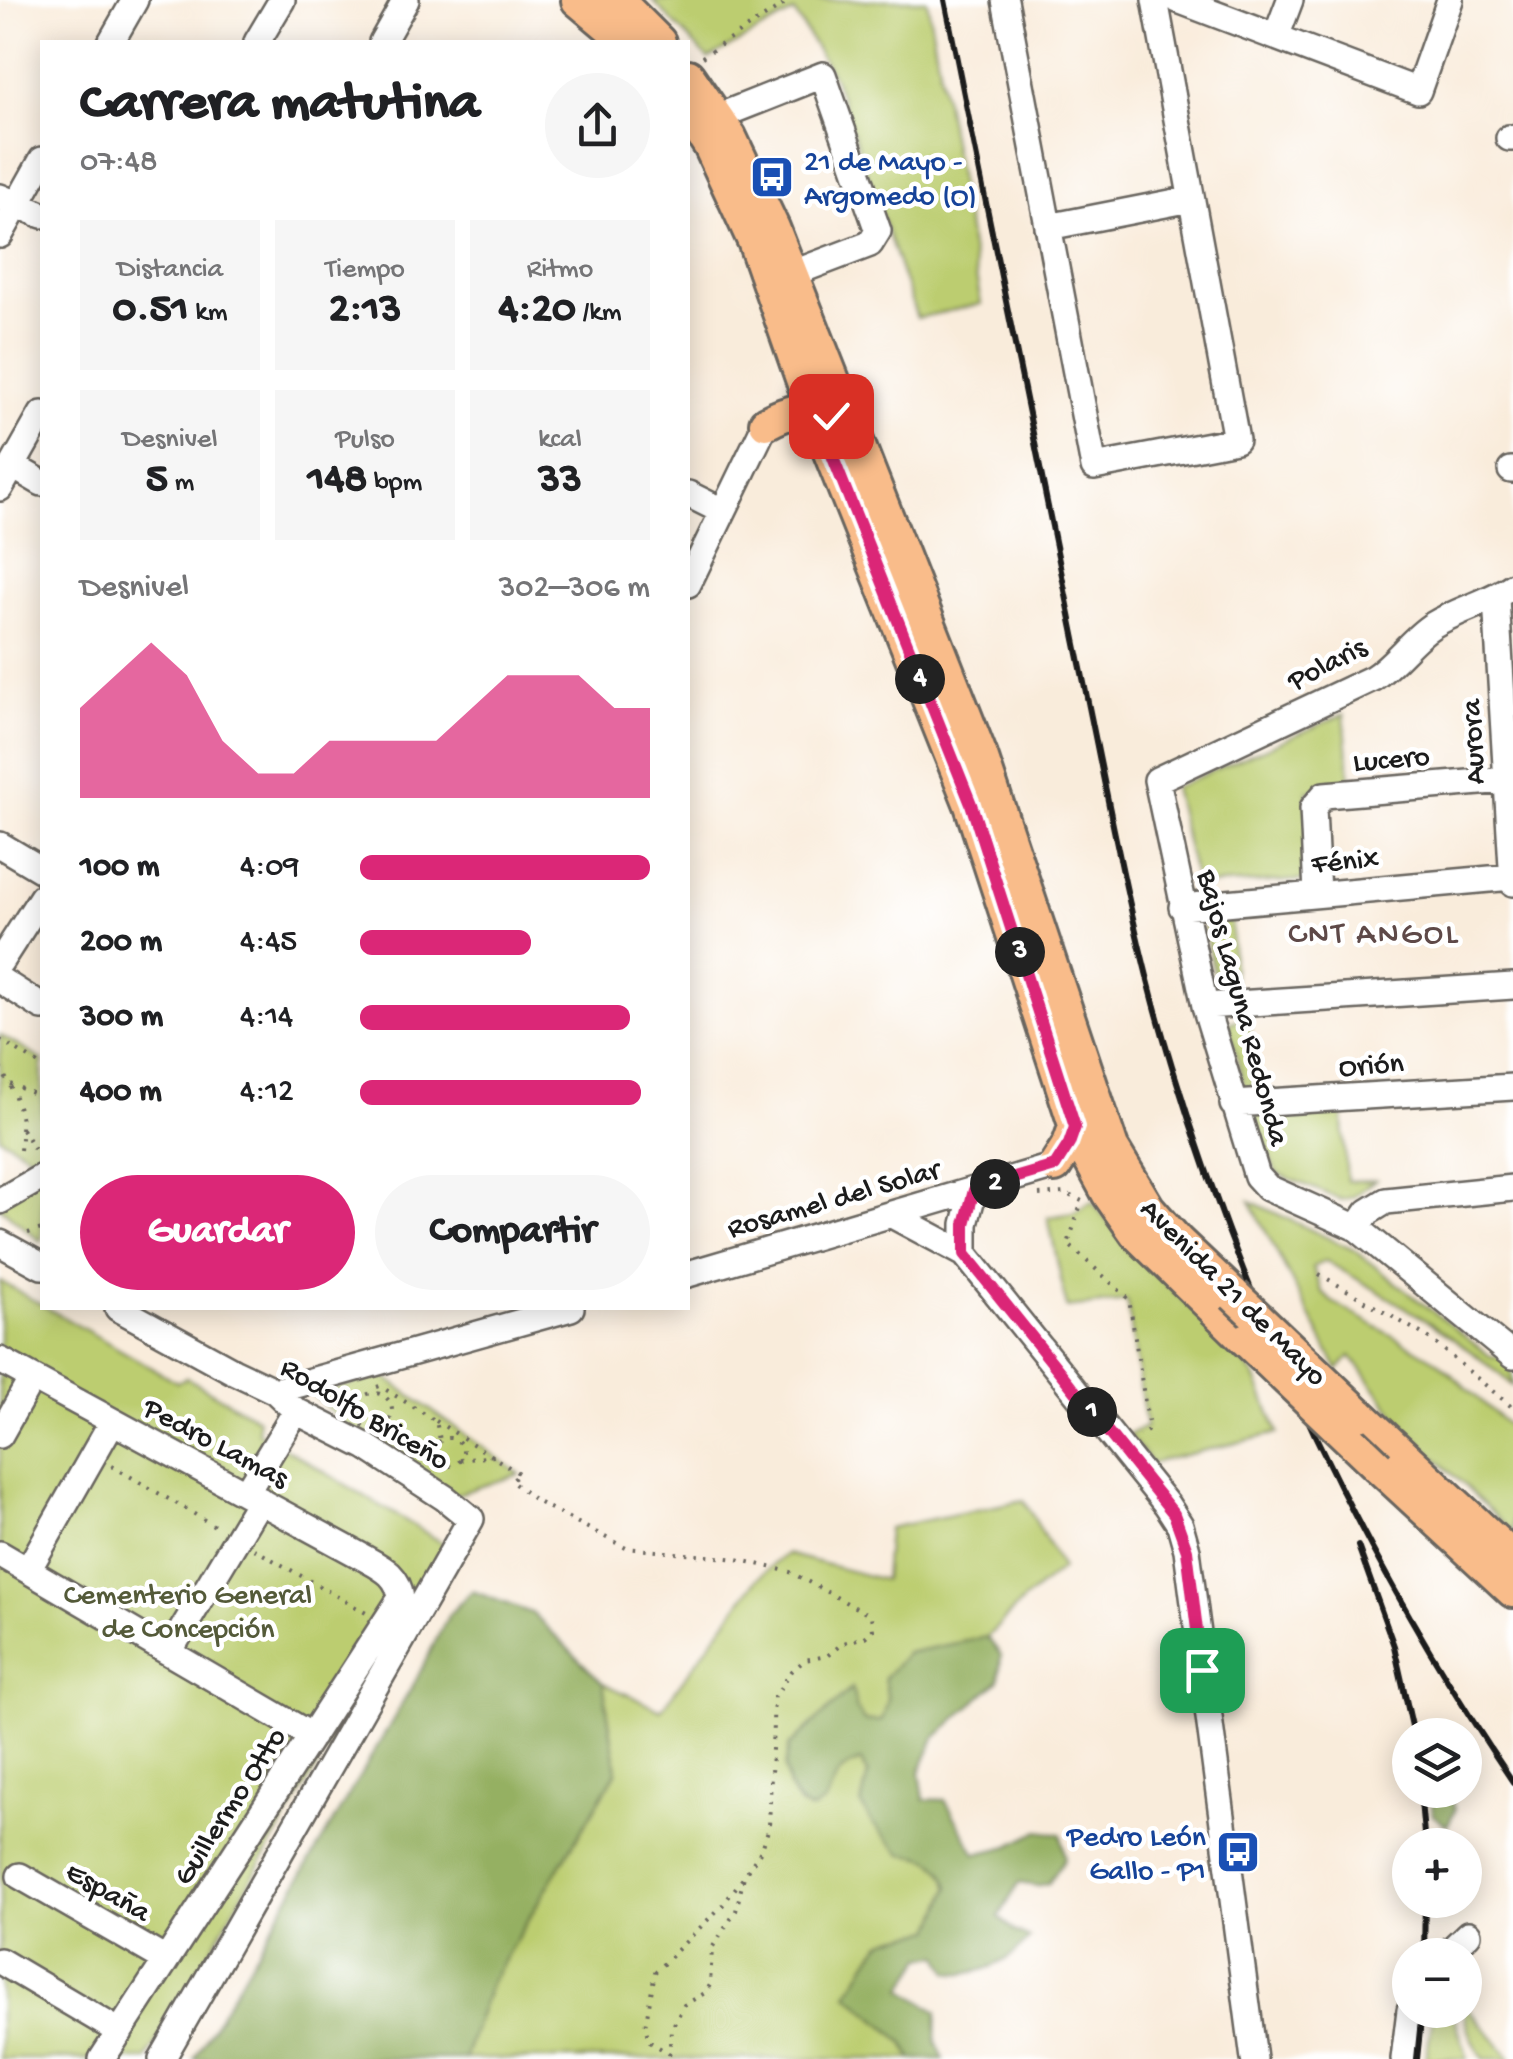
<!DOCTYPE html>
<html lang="es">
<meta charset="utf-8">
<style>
body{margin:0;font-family:"Gochi Hand",sans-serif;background:#f6f6f6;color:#202124;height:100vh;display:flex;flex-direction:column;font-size:38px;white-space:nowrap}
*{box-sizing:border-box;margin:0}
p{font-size:32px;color:#757577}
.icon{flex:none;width:55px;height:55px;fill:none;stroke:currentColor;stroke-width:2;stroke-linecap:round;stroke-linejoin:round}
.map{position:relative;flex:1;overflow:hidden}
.sheet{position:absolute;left:40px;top:40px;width:650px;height:1270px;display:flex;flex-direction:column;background:#fff;border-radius:0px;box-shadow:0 5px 25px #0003}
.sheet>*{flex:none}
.controls{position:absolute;left:1392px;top:1718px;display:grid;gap:20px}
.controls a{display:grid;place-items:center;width:90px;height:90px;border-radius:50%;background:#fff;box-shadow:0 5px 25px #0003;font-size:50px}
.pin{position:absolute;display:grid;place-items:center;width:85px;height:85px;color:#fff;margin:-42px;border-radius:20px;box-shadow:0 5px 15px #0006}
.km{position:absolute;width:50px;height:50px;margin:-25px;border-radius:50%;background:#222;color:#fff;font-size:28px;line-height:50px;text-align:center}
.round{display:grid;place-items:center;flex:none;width:105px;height:105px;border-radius:52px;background:#f6f6f6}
.overview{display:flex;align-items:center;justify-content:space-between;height:170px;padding:0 40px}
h1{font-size:55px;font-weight:700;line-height:75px}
.metrics{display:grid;grid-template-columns:repeat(3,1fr);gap:15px;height:170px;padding:10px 40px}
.metrics div{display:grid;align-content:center;border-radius:0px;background:#f6f6f6;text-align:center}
.metrics b{font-size:42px;font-weight:700}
.metrics small{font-size:28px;font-weight:400}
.metrics p{font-size:28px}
.chart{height:280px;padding:20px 40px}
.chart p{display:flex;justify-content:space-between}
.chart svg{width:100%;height:180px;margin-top:10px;fill:#db2777;opacity:.7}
.button{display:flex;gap:20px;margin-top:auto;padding:20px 40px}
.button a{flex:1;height:115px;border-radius:60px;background:#db2777;color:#fff;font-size:40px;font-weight:700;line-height:115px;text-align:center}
.button a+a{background:#f6f6f6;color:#202124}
ul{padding:0 40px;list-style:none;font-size:32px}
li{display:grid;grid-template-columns:160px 120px 1fr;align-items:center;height:75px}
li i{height:25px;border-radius:12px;background:#db2777}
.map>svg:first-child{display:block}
.green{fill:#bccd70;stroke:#6c7446;stroke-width:2.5}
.forest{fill:#95b062;stroke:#58663f;stroke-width:2.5}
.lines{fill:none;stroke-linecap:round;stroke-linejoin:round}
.minor-casing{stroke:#69655f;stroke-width:30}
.major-casing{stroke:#69655f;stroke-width:38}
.path{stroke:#69655f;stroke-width:4;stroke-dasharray:2.5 8;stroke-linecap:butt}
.minor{stroke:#fff;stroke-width:25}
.major{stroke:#f9bc8a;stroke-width:32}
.rail{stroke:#1c1c1c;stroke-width:6}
.major-bridge-casing{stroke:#69655f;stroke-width:38;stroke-linecap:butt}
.major-bridge{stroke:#f9bc8a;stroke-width:32}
.route-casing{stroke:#fff;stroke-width:20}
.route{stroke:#db2777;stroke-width:12}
.labels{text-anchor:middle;stroke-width:9;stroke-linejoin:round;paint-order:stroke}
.transit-label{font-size:30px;fill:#164399;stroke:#fff;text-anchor:start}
.street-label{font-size:30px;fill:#1c1c1c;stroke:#fff}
.park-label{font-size:30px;fill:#545a39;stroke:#fff}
.neighbourhood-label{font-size:32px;letter-spacing:2.5px;fill:#5e4948;stroke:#fff}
</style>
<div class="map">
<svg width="1513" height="2059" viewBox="0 0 1513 2059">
<rect width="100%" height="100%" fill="#fff"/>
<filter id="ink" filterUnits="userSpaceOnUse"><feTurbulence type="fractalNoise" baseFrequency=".01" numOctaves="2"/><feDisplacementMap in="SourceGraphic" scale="20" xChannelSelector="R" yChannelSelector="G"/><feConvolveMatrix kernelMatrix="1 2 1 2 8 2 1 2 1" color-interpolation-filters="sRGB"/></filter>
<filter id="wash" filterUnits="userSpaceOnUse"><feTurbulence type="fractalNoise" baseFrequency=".0048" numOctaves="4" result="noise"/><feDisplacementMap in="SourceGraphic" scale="40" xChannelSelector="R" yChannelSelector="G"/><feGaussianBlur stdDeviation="2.25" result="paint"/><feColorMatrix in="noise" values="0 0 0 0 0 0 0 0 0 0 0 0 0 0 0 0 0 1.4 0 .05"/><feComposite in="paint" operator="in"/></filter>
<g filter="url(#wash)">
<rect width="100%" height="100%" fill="#f9ecdb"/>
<!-- green -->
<path class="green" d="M652,0H927L981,304L917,318L834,78L794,12L708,59Z
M1344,714L1351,787L1307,791L1310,875L1307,880L1205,885L1196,883L1173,788Z
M1231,918L1234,988H1220L1216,984L1204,927L1207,920Z
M1249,1020L1253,1095L1245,1089L1229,1026L1232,1021Z
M0,1035L42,1060V1163L0,1137Z
M1342,1104L1347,1181L1375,1180L1353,1197L1342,1200L1276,1173L1252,1112Z
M42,1165V1239L40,1241L0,1207V1187Z
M1092,1201L1124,1242L1236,1352L1256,1378L1278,1433L1151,1463L1128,1434L1146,1427L1127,1301L1067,1308L1048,1217L1074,1213Z
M1250,1201L1354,1250L1490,1356L1509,1357L1513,1386C1457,1335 1391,1299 1326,1261L1313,1267L1322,1292L1331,1301L1437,1361L1513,1430V1533L1407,1430L1351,1356L1338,1370Z
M0,1281L177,1382L187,1378L258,1419V1432L446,1545L147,2059H0Z
M382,1375L520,1474L445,1498L365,1446L314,1395Z
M1024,1500L1062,1569L1024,1600L987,1637L906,1653L882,1721H864L856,1707L851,1689L827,1714L785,1767L789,1788L800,1805L826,1802C834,1780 838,1769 861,1761L868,1774L861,1805L943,1869L950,1887L933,1931C919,1934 898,1935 885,1941C873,1947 859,1981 849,1994L904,2043L912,2059H464L490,1983L617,1771L603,1683L661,1710L757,1579L786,1554L884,1580L888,1528Z
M1465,2005L1511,2059H1484C1474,2045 1462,2019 1465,2005Z
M1434,2010H1452L1468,2059H1426Z"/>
<!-- forest -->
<path class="forest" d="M472,1591L532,1613L603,1683L617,1771L490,1983L464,2059H194L415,1682L449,1614Z
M987,1637L1001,1655L999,1680L935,1738L920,1772L924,1799L945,1800L976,1854L1009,1846L1039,1831L1061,1834L1065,1858L1049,1883L1037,1886L1019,1883L999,1917L1016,1932L1030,1938C1011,1961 979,1978 949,1972L940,1955L923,1957L903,1989L937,2012L936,2041L944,2059H912L904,2043L848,1994C858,1981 873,1947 885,1941C898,1934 919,1934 933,1930L950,1887C939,1859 930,1857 902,1854L872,1823L861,1805L868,1774L861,1761C838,1768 834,1780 826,1802L811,1810L800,1805L789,1788L785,1767L789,1746L852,1688L856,1707L864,1721H882L888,1700L884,1678L907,1653Z
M1431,1790H1449L1455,1810L1447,1826L1433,1815Z"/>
</g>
<g filter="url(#ink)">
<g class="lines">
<!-- minor casing -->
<g class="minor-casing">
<path id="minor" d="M1005,0L1094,467L1236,440L1155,0
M1178,0L1418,91L1450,0
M1276,37L1290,0
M111,42L135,0
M257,42L282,0
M382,42L406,0
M717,117L823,75L878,231L870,244L791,274
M1509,138H1513
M0,197L42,215
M1048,227L1191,199
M0,235L42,160
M13,466L42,483
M1511,470H1513
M0,488L42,414
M688,494L722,511
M688,584L766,423
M1513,586C1488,603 1459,609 1433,625C1411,639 1396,663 1373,678L1157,780L1205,1006L1257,1176L1268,1188L1357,1228L1513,1356
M1496,598L1513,883
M0,845L42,870
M1317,894L1313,808L1324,795L1505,780
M1182,907L1512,877
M0,962L42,897
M0,980L42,1007
M1205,1006L1513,986
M1233,1104L1513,1087
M0,1201L42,1177
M892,1215L965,1254L1167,1505L1180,1525L1187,1550L1254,2059
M1357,1228L1368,1212L1386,1201L1513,1188
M0,1243L42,1266
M965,1254V1224L974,1190
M688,1274L1055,1166
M118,1308L233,1371L275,1391L296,1411L365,1446L445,1498L471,1519L162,2059
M0,1360L359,1555C380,1567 398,1573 401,1598L102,2059
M275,1391L571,1308
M0,1435L32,1378
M246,1493L296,1411
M0,1554L312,1736
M28,1570L112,1422
M169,1652L260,1500
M20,1876L166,1960
M1446,1955L1468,1934
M0,1961L120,2032
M1404,2059L1410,2010"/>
</g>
<!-- major casing -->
<g class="major-casing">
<path id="major" d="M578,0L628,42
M617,0L659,42
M688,76L730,137L773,228L981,756L1112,1148L1148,1208L1177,1241L1234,1295
M688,112L710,146L754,241L813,410L971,805L1081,1143L1108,1193L1136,1233L1246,1340
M766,423C788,411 809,405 833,417
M1055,1166L1069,1144L1075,1127
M1359,1414L1513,1558
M1378,1466L1513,1591"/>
</g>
<!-- path -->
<path class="path" d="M702,57L783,5L786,0
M0,1040L42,1066
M0,1068C18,1098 24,1114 20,1150
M10,1084L42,1097
M22,1129L38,1155
M1039,1195L1064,1193L1082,1201L1068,1244L1129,1299L1148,1422L1147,1431L1139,1436
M28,1233L42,1229
M1319,1274L1429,1338L1513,1408
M377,1387L380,1386L436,1421L440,1440
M356 1411a18 18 0 1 1 36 0a18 18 0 1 1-36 0Z
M329,1402L358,1393
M436,1421L520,1474L511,1481L536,1501L626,1548L737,1559L790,1572L871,1616L873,1630L865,1637L843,1643L827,1656L805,1660L792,1671L774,1697L769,1827L762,1849L744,1876L736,1911L712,1948L710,1985L705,1993L684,2005L671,2030L669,2059
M435 1452a14 14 0 1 1 28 0a14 14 0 1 1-28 0Z
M460,1460L494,1456
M112,1466L220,1529
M254,1549L368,1614
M670,2054L650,2042L645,2027L655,1972L722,1906L743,1878"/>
<!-- minor -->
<use href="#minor" class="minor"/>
<!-- major -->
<use href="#major" class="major"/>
<!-- rail -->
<path class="rail" d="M945,0C989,220 1034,440 1079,659C1108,795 1131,933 1172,1066C1249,1319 1365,1564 1513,1782
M1358,1546L1394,1646L1414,1735
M1420,1790L1425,1845
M1424,1955L1425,1900
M1417,2059L1422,2010"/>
<!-- major-bridge casing -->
<g class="major-bridge-casing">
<path id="major-bridge" d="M1234,1295L1359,1414
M1246,1340L1378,1466"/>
</g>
<!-- major-bridge -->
<use href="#major-bridge" class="major-bridge"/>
</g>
</g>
<g class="lines" filter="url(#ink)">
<!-- route casing -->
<g class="route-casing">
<path id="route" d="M831,416L814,410L971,804L1075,1127L1069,1144L1055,1166L974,1190L965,1224V1254L1174,1514L1187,1550L1202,1670"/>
</g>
<!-- route -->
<use href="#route" class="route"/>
</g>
<!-- icons -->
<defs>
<g id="bus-square" transform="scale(2.25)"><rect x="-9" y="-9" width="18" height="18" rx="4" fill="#1a4fb4" stroke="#fff"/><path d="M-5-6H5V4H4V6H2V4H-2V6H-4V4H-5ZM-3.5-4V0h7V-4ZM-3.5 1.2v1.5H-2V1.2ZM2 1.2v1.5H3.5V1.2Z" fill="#fff"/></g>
</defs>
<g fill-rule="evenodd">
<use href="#bus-square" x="772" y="177"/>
<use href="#bus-square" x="1238" y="1852"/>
</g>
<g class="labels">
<!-- transit labels -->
<g class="transit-label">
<text x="804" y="170">21 de Mayo -<tspan x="804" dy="34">Argomedo (O)</tspan></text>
<text x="1206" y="1845" text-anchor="end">Pedro León<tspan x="1206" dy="34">Gallo - P1</tspan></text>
</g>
<!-- street labels -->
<g class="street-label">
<text transform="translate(1326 662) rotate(-27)" y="10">Polaris</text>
<text transform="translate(1471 742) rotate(-93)" y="10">Aurora</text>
<text transform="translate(1391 757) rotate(-5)" y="10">Lucero</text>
<text transform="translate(1345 859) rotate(-5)" y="10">Fénix</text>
<text transform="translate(1245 1007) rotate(75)" y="10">Bajos Laguna Redonda</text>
<text transform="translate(1371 1063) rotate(-4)" y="10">Orión</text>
<text transform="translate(833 1197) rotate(-16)" y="10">Rosamel del Solar</text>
<text transform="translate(1235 1291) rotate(45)" y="10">Avenida 21 de Mayo</text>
<text transform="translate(366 1412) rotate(31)" y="10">Rodolfo Briceño</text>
<text transform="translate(217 1441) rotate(28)" y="10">Pedro Lamas</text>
<text transform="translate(228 1805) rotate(-57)" y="10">Guillermo Otto</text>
<text transform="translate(109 1890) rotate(30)" y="10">España</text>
</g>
<!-- park labels -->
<g class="park-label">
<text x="188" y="1603">Cementerio General<tspan x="188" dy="34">de Concepción</tspan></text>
</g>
<!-- neighbourhood labels -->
<g class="neighbourhood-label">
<text x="1374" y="942">CNT ANGOL</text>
</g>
</g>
</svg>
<div class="controls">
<a><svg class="icon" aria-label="layers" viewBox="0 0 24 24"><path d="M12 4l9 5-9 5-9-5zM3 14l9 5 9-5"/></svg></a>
<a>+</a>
<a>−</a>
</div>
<div class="pin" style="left:1202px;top:1670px;background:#1e9e55"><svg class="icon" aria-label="arrive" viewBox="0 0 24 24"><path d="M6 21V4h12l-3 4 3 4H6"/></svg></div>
<div class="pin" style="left:831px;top:416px;background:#d93025"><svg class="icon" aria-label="check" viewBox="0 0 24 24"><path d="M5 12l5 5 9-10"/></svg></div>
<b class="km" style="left:1092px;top:1412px">1</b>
<b class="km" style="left:995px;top:1184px">2</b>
<b class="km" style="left:1020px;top:952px">3</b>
<b class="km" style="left:920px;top:679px">4</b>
<section class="sheet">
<div class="overview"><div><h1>Carrera matutina</h1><p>07:48</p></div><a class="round"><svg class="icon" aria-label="share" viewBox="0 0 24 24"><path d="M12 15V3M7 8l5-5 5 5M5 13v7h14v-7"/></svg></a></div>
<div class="metrics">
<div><p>Distancia</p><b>0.51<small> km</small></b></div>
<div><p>Tiempo</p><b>2:13</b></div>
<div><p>Ritmo</p><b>4:20<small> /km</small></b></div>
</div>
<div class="metrics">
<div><p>Desnivel</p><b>5<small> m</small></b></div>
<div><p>Pulso</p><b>148<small> bpm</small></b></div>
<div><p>kcal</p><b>33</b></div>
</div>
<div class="chart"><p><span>Desnivel</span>302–306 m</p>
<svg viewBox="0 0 160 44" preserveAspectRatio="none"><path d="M0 44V22L10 14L20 6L30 14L40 30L50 38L60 38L70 30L80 30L90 30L100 30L110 22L120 14L130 14L140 14L150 22L160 22V44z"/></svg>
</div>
<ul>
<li><b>100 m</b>4:09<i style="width:100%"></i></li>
<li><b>200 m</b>4:45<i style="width:59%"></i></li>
<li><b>300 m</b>4:14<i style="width:93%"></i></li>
<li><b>400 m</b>4:12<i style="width:97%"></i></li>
</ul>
<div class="button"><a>Guardar</a><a>Compartir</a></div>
</section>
</div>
